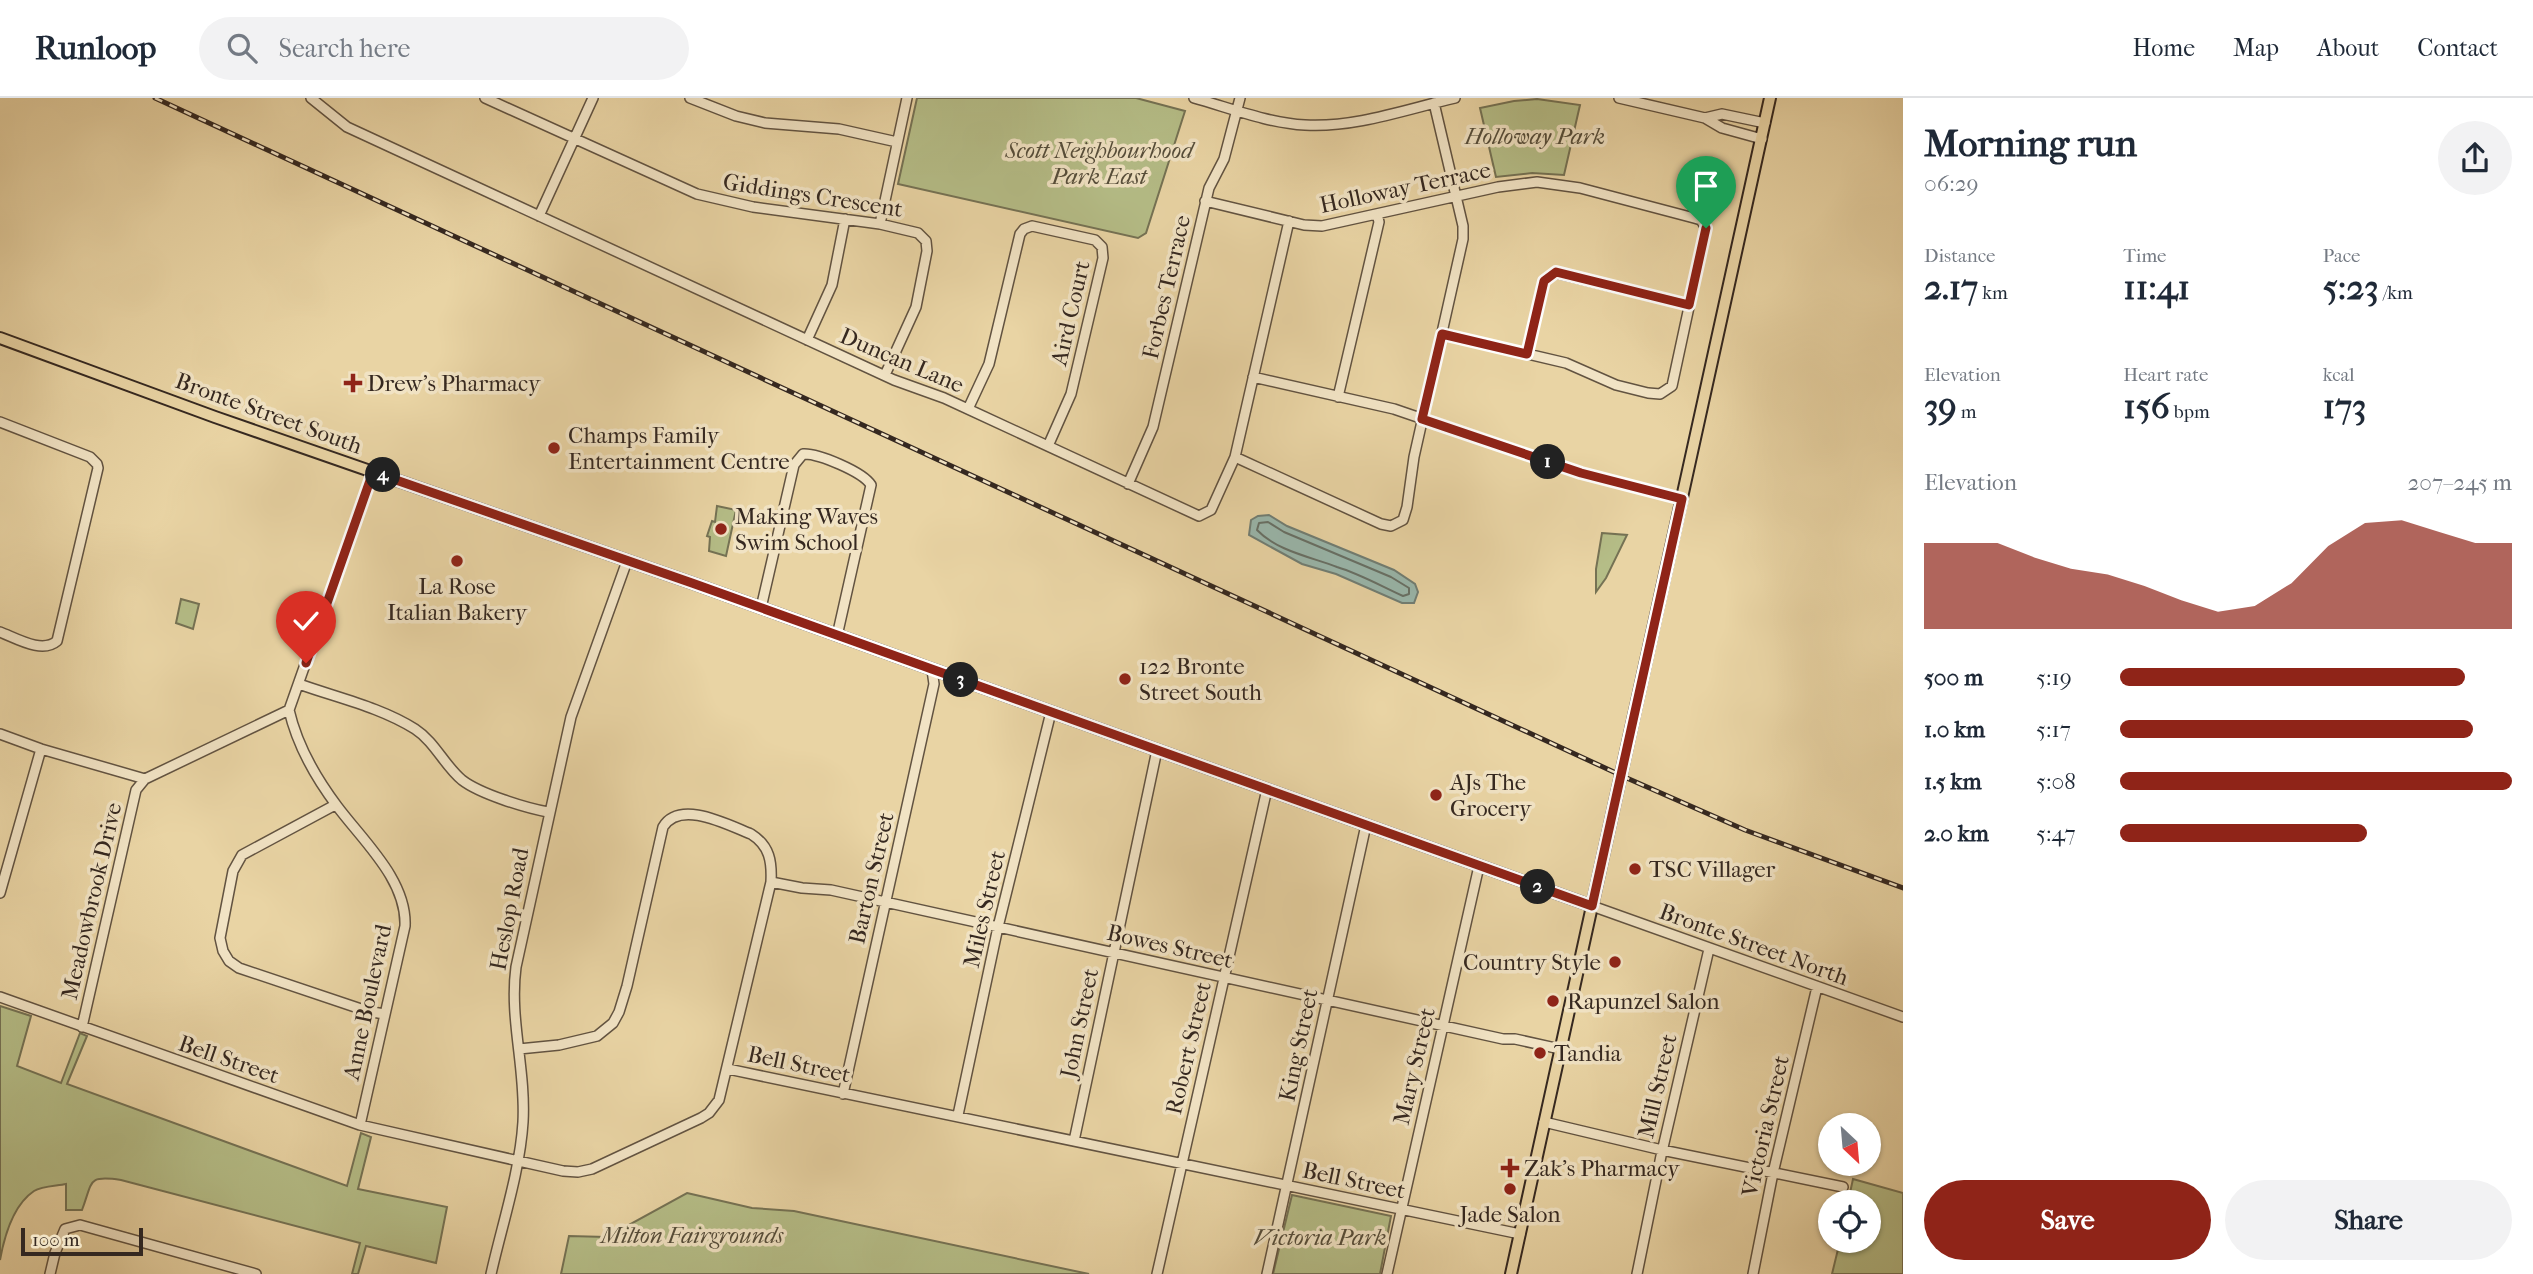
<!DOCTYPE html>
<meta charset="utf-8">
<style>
body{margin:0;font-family:"IM FELL French Canon",serif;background:#f2f2f3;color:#1f2937;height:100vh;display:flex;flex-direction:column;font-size:26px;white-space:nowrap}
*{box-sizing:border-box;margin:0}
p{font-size:23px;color:#747a83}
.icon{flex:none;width:38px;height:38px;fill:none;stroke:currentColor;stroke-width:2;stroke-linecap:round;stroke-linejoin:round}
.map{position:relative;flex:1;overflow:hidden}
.side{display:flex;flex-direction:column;background:#fff;width:630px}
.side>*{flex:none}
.needle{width:46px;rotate:154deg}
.tools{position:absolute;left:1818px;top:1015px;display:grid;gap:14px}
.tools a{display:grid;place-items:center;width:63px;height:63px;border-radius:50%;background:#fff;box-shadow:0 2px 5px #0004;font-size:35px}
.scale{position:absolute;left:21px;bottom:18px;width:122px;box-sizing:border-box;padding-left:7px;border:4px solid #352820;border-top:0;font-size:19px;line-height:24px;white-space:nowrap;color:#352820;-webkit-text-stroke:5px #f1e3c4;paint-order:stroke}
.pin{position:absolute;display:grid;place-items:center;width:60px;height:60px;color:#fff;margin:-72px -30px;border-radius:50% 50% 50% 0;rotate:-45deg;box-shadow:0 0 7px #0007}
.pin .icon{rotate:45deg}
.km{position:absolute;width:35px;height:35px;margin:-18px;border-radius:50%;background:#222;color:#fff;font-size:19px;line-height:35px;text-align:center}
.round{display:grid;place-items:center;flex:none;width:74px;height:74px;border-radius:37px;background:#f2f2f3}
.head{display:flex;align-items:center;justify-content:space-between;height:119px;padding:0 21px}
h1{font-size:38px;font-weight:700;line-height:52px}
.stats{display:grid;grid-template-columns:repeat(3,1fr);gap:10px;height:119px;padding:7px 21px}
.stats div{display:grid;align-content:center}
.stats b{font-size:35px;font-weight:700}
.stats small{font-size:19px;font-weight:400}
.stats p{font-size:19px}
.chart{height:196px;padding:14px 21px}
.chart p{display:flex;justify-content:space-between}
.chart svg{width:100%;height:126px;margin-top:7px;fill:#8f2418;opacity:.7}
.primary-button{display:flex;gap:14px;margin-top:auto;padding:14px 21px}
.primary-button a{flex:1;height:80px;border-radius:42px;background:#8f2418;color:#fff;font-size:28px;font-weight:700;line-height:80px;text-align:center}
.primary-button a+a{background:#f2f2f3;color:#1f2937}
ul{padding:0 21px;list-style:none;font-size:23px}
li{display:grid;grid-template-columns:112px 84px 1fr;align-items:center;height:52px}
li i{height:18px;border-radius:9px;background:#8f2418}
header{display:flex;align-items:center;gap:42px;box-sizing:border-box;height:98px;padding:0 35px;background:#fff;border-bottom:2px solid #e0e1e3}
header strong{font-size:33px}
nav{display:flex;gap:38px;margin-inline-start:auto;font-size:24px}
.search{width:490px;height:63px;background:#f2f2f3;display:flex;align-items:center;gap:18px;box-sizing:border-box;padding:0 24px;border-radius:38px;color:#747a83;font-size:26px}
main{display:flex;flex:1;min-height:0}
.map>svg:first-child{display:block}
.green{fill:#b5bd87;stroke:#757254;stroke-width:2}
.water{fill:#99b7ac;stroke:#717e74;stroke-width:2}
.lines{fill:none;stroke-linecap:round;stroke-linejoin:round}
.shore{stroke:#677066;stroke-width:2}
.minor-casing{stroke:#625341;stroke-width:12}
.major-casing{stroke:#352820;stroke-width:14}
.minor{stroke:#f1e3c4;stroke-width:9}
.major{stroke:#e9d4a4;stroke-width:10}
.rail-casing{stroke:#352820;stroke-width:5}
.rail{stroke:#f1e3c4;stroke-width:2.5;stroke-dasharray:8;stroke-linecap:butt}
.route-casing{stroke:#fff;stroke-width:14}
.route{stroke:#8f2418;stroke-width:9}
.poi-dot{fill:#8f2418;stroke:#f1e3c4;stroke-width:2.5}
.labels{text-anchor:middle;stroke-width:7;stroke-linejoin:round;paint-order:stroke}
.park-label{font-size:23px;font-style:italic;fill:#554d3a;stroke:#f1e3c4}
.street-label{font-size:23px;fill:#352820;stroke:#f1e3c4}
.poi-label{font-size:23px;fill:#352820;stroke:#f1e3c4;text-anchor:start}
</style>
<header>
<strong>Runloop</strong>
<div class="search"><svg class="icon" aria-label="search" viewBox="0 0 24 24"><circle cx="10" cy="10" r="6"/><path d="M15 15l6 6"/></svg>Search here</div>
<nav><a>Home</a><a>Map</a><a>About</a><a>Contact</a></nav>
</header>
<main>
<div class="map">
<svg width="1903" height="1176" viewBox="0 0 1903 1176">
<rect width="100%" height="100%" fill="#e9d4a4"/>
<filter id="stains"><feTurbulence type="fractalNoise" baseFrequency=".00286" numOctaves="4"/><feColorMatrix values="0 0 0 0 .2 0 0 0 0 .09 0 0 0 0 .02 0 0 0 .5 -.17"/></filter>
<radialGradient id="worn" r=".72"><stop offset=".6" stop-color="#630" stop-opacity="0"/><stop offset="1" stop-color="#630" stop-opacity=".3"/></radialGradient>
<!-- green -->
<path class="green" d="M917,0H1136L1185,13L1146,135L1138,140L898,86Z
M1537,1L1580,7L1564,77L1532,75L1496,79L1480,10L1514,3Z
M717,408L736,412L726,458L709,453L710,439L707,438L712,423L715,424Z
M1602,435L1627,437L1606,480L1596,494V471Z
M181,501L199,506L193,531L176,525Z
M0,908L31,918L17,968L61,985L80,935L87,938L67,986L347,1088L361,1035L371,1039L358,1091L447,1109L436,1165L366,1148L358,1176H352L360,1145L121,1082C87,1077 93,1083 82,1112H66V1086C57,1088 42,1088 34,1093C13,1107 4,1140 0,1162Z
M1853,1081L1903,1095V1176H1832L1840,1143H1869V1104H1848Z
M687,1095L752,1110L794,1113L1089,1176H561L569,1138L607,1139Z
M1292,1097L1391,1118L1380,1176H1273Z"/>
<!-- water -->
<path class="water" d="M1269,417L1287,428L1394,472L1415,486L1418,494L1414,505H1402L1336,476L1302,466L1249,437L1251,422L1258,418Z"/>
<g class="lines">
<!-- shore -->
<path class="shore" d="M1268,424L1284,434L1391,479L1409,490V496L1403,498C1381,488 1360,476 1337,469C1311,459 1277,453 1257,432L1259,425Z"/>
<!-- minor casing -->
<g class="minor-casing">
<path id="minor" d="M311,0L347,29L894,282L944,300L1199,418L1211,412L1235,359L1289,123
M485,0L697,96L753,109L880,126L918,135L926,143L927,153L916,209L885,277
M690,0L736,18L765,25L839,31L897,44
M1194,0C1230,10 1268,25 1305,27C1355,30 1407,11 1455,0
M1619,0L1705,20L1722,30L1762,41
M1705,20L1722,16L1765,25
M1205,103L1304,127L1322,128L1498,89L1537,84L1580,90L1694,120L1701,122L1706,130L1672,288L1660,296L1648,295L1616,287L1566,265L1442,236
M539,118L593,0
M880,126L907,0
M807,242L832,187L845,121
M1527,256L1544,183L1556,175L1689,207
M1253,279L1394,311L1581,375L1682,401
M1338,299L1379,124L1377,116
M968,311L989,266L1020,136L1024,131L1032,128L1095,142L1102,149L1103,160L1071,296L1048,348
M0,324L90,359L97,366L98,370L57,543C42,556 16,540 0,534
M1235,359L1381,426L1391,428L1403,422L1407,409L1414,359L1463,141V128L1434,5
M1128,386L1153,329L1209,90L1224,61L1240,0
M761,510L794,367L803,356C818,355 863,374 871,387L837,538
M299,586C338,600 380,609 415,631C435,644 444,667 462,682C480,696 526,710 548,714
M0,636L41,651L145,681
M335,707L242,757L233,773L220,840L223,853L229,863L239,870L367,913L384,916
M771,784L802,790L831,792L1503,941H1515L1560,951
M0,795L41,651
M1592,808L1903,919
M0,899L360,1027L563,1073L578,1074L592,1071L701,1020L709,1015L719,1002L771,784C772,764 770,748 751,736C728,727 680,701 663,729L627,888L619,914L613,925L597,938L559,947L519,951
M82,929L136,692L145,681L289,612
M728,971L1520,1136
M843,996L934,586L932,572
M958,1017L998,829L1051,614
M1544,1024L1662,1052L1843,1089
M360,1027L405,828C407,782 363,743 337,708C316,680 297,647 289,612L373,374
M1074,1043L1157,652
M50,1176L55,1155L65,1131L80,1127L256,1176
M491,1176C502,1127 520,1073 523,1024C526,971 509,921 516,869L571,619L627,463
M1157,1176L1267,691
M1267,1176L1366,727
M1387,1176L1479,768
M1637,1176L1661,1058L1709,851
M1753,1176L1773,1075L1817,889"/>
</g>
<!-- major casing -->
<g class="major-casing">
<path id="major" d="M0,240L215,319L692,485L1592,808
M1511,1176L1770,0"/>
</g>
<!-- minor -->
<use href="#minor" class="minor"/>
<!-- major -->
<use href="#major" class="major"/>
<!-- rail casing -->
<g class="rail-casing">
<path id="rail" d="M155,0L1629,681L1745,732L1903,790"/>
</g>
<!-- rail -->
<use href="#rail" class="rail"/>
</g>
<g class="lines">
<!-- route casing -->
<g class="route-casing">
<path id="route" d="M306,565L373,374L692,485L1592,808L1682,401L1581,375L1422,321L1442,236L1527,256L1544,183L1556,174L1689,207L1706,130"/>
</g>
<!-- route -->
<use href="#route" class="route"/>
</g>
<!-- markers -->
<g class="poi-dot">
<path d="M349.5 274.5h7v7h7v7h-7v7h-7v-7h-7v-7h7z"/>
<circle cx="554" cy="350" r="7"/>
<circle cx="721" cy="431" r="7"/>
<circle cx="457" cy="463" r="7"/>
<circle cx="1125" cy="581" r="7"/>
<circle cx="1436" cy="697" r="7"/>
<circle cx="1635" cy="771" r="7"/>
<circle cx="1615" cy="864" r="7"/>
<circle cx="1553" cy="903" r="7"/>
<circle cx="1540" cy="955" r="7"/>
<path d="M1506.5 1059.5h7v7h7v7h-7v7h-7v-7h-7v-7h7z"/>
<circle cx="1510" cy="1091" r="7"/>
</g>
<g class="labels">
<!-- park labels -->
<g class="park-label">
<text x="1535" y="46">Holloway Park</text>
<text x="1099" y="60">Scott Neighbourhood<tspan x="1099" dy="26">Park East</tspan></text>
<text x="692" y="1145">Milton Fairgrounds</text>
<text x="1320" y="1147">Victoria Park</text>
</g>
<!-- street labels -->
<g class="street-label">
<text transform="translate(1405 89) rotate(-12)" y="8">Holloway Terrace</text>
<text transform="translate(813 97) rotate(9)" y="8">Giddings Crescent</text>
<text transform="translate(1166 189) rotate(-77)" y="8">Forbes Terrace</text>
<text transform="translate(1070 215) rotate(-77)" y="8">Aird Court</text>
<text transform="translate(902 262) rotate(23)" y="8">Duncan Lane</text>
<text transform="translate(269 315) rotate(20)" y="8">Bronte Street South</text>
<text transform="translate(871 780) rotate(-77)" y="8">Barton Street</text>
<text transform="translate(91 803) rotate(-77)" y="8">Meadowbrook Drive</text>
<text transform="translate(509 811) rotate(-79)" y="8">Heslop Road</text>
<text transform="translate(984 811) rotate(-77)" y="8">Miles Street</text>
<text transform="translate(1754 846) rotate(20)" y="8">Bronte Street North</text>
<text transform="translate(1170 848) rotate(13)" y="8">Bowes Street</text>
<text transform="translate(367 904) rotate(-78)" y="8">Anne Boulevard</text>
<text transform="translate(1079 925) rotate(-78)" y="8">John Street</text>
<text transform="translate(1298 947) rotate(-78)" y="8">King Street</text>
<text transform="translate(1188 950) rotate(-77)" y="8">Robert Street</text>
<text transform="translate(229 961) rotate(19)" y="8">Bell Street</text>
<text transform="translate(799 966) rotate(12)" y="8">Bell Street</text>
<text transform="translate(1414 968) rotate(-77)" y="8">Mary Street</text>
<text transform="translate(1657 988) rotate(-77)" y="8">Mill Street</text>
<text transform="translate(1765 1028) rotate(-77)" y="8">Victoria Street</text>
<text transform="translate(1354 1082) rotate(12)" y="8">Bell Street</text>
</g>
<!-- poi labels -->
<g class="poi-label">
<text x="367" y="293">Drew's Pharmacy</text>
<text x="568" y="345">Champs Family<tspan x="568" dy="26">Entertainment Centre</tspan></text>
<text x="735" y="426">Making Waves<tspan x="735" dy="26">Swim School</tspan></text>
<text x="457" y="496" text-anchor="middle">La Rose<tspan x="457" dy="26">Italian Bakery</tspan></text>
<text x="1139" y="576">122 Bronte<tspan x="1139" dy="26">Street South</tspan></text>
<text x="1450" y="692">AJs The<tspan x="1450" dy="26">Grocery</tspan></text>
<text x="1649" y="779">TSC Villager</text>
<text x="1601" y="872" text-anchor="end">Country Style</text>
<text x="1567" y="911">Rapunzel Salon</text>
<text x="1554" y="963">Tandia</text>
<text x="1524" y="1078">Zak's Pharmacy</text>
<text x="1510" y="1124" text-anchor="middle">Jade Salon</text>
</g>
</g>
<rect width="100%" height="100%" filter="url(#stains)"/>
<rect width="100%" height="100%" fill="url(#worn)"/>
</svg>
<div class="tools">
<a><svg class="needle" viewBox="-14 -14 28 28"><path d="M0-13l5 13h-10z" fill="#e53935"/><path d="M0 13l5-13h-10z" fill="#747a83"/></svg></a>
<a><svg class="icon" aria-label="locate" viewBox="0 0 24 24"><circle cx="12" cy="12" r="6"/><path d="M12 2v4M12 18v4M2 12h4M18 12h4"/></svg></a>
</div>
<div class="scale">100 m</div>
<div class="pin" style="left:1706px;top:130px;background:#1e9e55"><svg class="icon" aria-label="arrive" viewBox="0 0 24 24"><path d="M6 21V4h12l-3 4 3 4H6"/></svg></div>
<div class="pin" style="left:306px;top:565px;background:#d93025"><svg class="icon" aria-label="check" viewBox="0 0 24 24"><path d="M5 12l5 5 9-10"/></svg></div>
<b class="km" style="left:1548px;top:364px">1</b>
<b class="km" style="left:1538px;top:789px">2</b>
<b class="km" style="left:961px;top:582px">3</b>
<b class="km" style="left:383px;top:377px">4</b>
</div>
<section class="side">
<div class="head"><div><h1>Morning run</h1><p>06:29</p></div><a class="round"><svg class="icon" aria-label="share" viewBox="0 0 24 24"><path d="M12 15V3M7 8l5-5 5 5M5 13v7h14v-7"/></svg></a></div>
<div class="stats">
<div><p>Distance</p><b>2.17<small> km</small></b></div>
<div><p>Time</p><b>11:41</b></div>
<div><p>Pace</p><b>5:23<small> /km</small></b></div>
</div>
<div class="stats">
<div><p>Elevation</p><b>39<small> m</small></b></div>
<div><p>Heart rate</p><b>156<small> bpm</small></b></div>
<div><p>kcal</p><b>173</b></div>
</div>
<div class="chart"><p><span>Elevation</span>207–245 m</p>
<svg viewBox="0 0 160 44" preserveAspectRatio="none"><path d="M0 44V14L10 14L20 14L30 19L40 23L50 25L60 29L70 34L80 38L90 36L100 28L110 15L120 7L130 6L140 10L150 14L160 14V44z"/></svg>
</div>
<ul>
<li><b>500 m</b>5:19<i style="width:88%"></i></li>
<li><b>1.0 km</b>5:17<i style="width:90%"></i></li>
<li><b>1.5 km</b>5:08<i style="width:100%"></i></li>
<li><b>2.0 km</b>5:47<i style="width:63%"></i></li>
</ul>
<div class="primary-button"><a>Save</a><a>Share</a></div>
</section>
</main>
